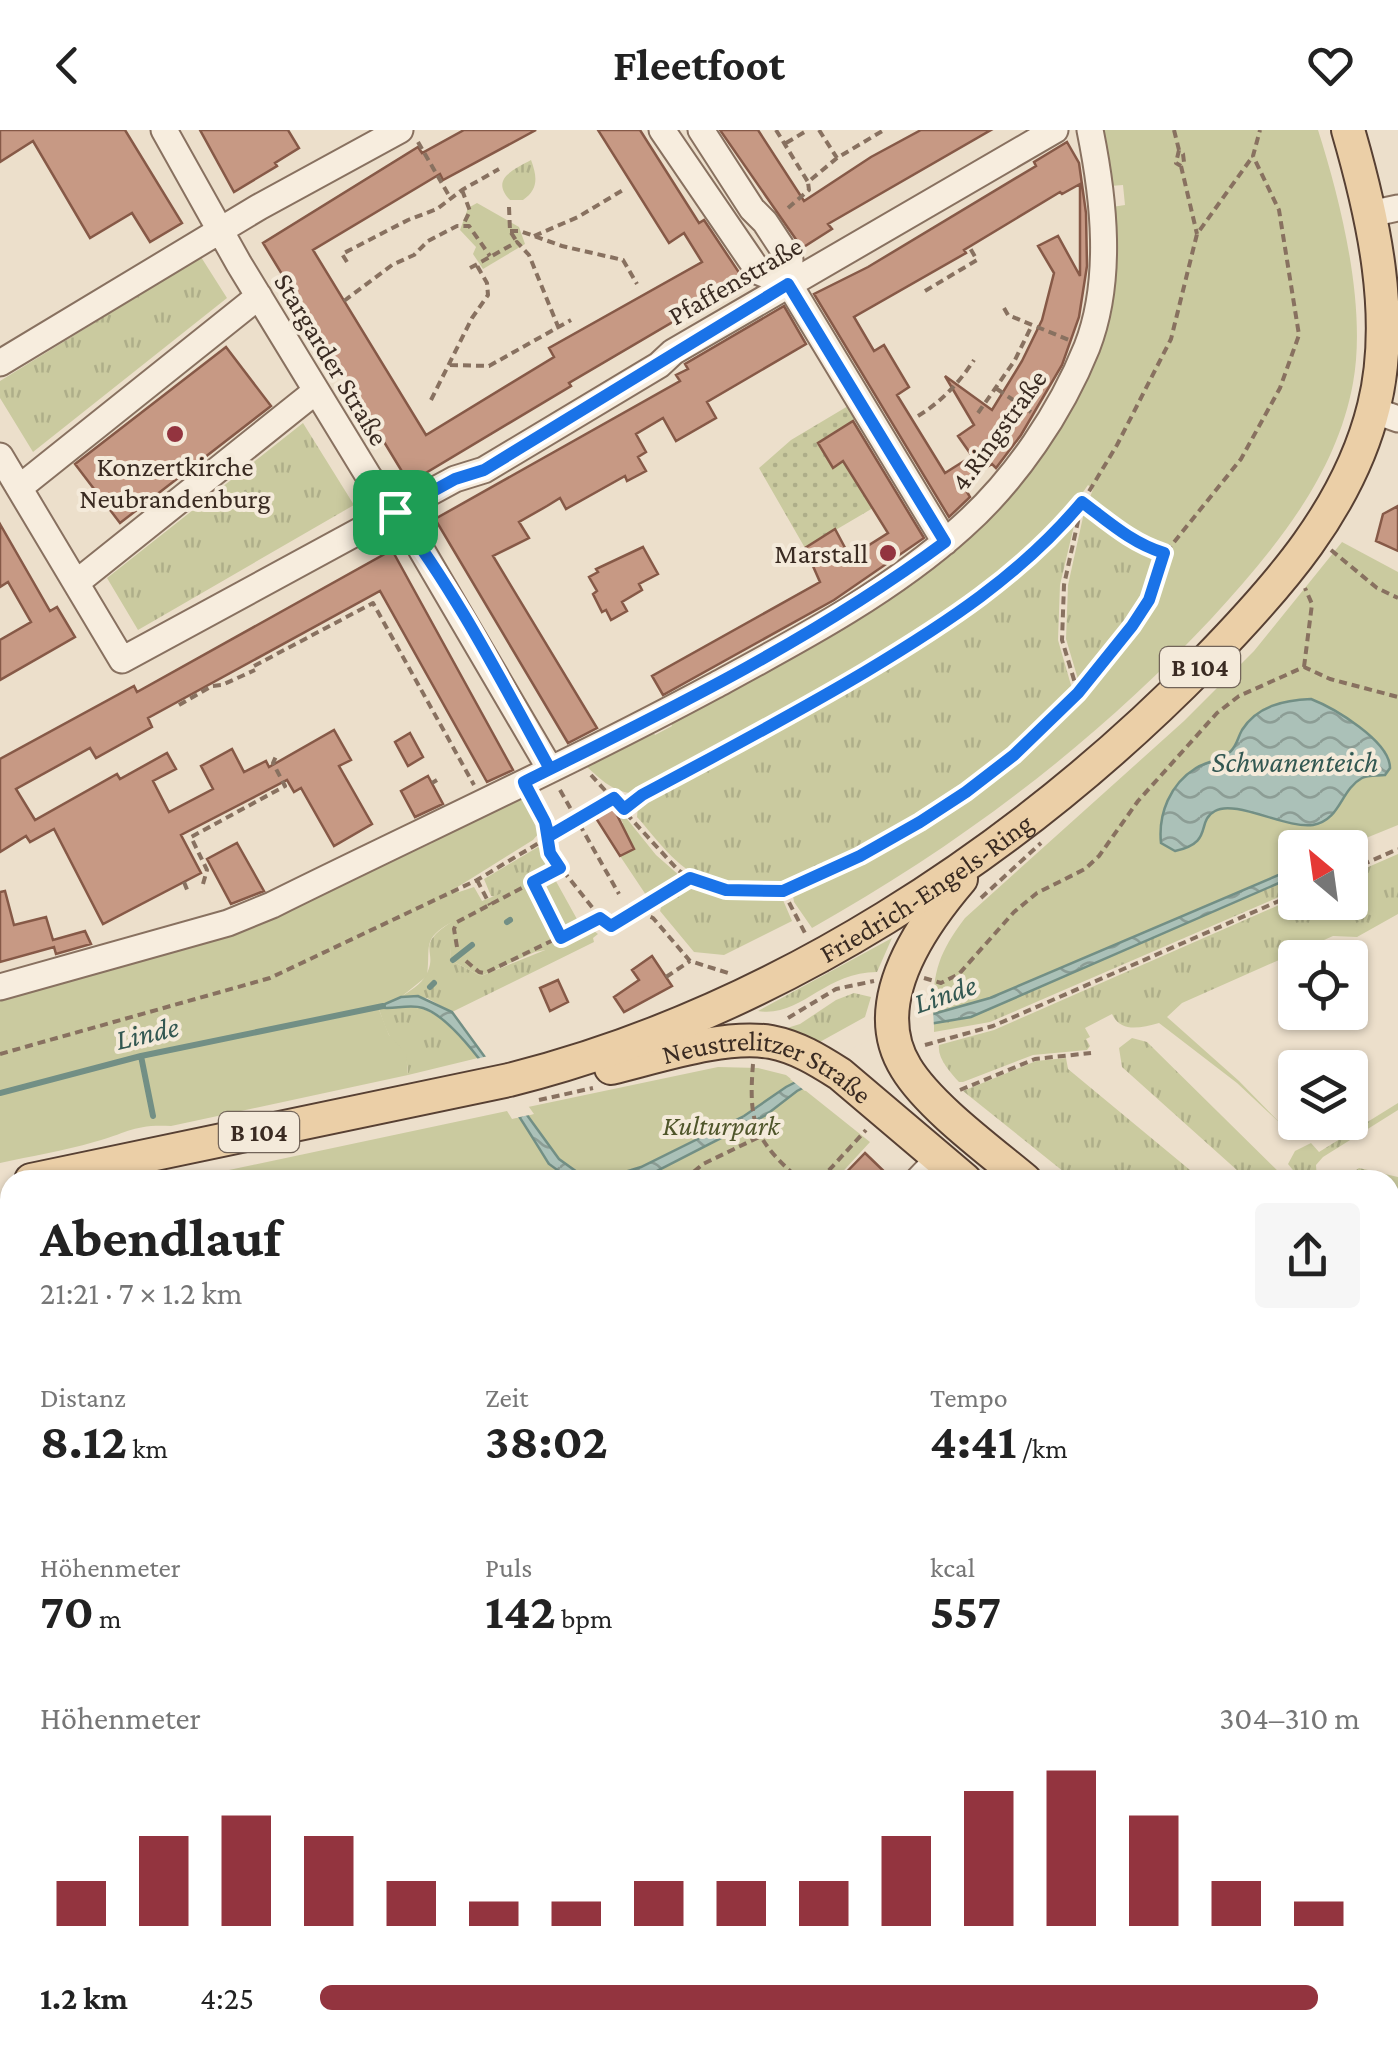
<!DOCTYPE html>
<html lang="de">
<meta charset="utf-8">
<style>
body{margin:0;font-family:"Crimson Pro",serif;background:#f6f6f6;color:#222;height:100vh;display:flex;flex-direction:column;font-size:38px;white-space:nowrap}
*{box-sizing:border-box;margin:0}
p{font-size:32px;color:#767676}
.icon{flex:none;width:55px;height:55px;fill:none;stroke:currentColor;stroke-width:2;stroke-linecap:round;stroke-linejoin:round}
.map{position:relative;flex:1;overflow:hidden}
.side{position:absolute;left:0px;top:1040px;width:1400px;height:888px;display:flex;flex-direction:column;background:#fff;border-radius:30px 30px 0 0;box-shadow:0 2px 8px #0004}
.side>*{flex:none}
.needle{width:65px;rotate:331deg}
.controls{position:absolute;left:1278px;top:700px;display:grid;gap:20px}
.controls a{display:grid;place-items:center;width:90px;height:90px;border-radius:10px;background:#fff;box-shadow:0 2px 8px #0004;font-size:50px}
.pin{position:absolute;display:grid;place-items:center;width:85px;height:85px;color:#fff;margin:-42px;border-radius:20px;box-shadow:0 5px 15px #0006}
.round{display:grid;place-items:center;flex:none;width:105px;height:105px;border-radius:10px;background:#f6f6f6}
.headline{display:flex;align-items:center;justify-content:space-between;height:170px;padding:0 40px}
h1{font-size:55px;font-weight:700;line-height:75px}
.metrics{display:grid;grid-template-columns:repeat(3,1fr);gap:15px;height:170px;padding:10px 40px}
.metrics div{display:grid;align-content:center}
.metrics b{font-size:50px;font-weight:700}
.metrics small{font-size:28px;font-weight:400}
.metrics p{font-size:28px}
.chart{height:280px;padding:20px 40px}
.chart p{display:flex;justify-content:space-between}
.chart svg{width:100%;height:180px;margin-top:10px;stroke:#93343f;stroke-width:6}
ul{padding:0 40px;list-style:none;font-size:32px}
li{display:grid;grid-template-columns:160px 120px 1fr;align-items:center;height:75px}
li i{height:25px;border-radius:12px;background:#93343f}
header{display:flex;justify-content:space-between;align-items:center;height:130px;padding:0 40px;background:#fff;font-size:45px;font-weight:700}
.map>svg:first-child{display:block}
.grass{fill:url(#grass-tufts)}
.park{fill:#caca9f}
.garden{fill:url(#garden-dots)}
.water{fill:url(#water-waves);stroke:#728f85;stroke-width:2.5}
.pier{fill:#ecdfcb}
.lines{fill:none;stroke-linecap:round;stroke-linejoin:round}
.stream{stroke:#728f85;stroke-width:6}
.building{fill:#c79984;stroke:#865947;stroke-width:2.5;fill-rule:evenodd}
.minor-casing{stroke:#887160;stroke-width:29}
.major-casing{stroke:#574033;stroke-width:36}
.path{stroke:#887160;stroke-width:4;stroke-dasharray:8 5;stroke-linecap:butt}
.minor{stroke:#f7edde;stroke-width:25}
.major{stroke:#ebcfa7;stroke-width:32}
.route-casing{stroke:#fff;stroke-width:20}
.route{stroke:#1a73e8;stroke-width:12}
.poi-dot{fill:#93343f;stroke:#f4eada;stroke-width:4}
.labels{text-anchor:middle;stroke-width:8;stroke-linejoin:round;paint-order:stroke}
.shield{fill:#f4eada;stroke:#726459;stroke-width:2.5}
.shield-label{font-size:25px;font-weight:bold;fill:#3a2b22}
.street-label{font-size:28px;fill:#3a2b22;stroke:#f4eada}
.poi-label{font-size:28px;fill:#3a2b22;stroke:#f4eada}
.park-label{font-size:28px;font-style:italic;fill:#4f552a;stroke:#f4eada}
.water-label{font-size:30px;font-style:italic;fill:#335852;stroke:#f4eada}
</style>
<header><svg class="icon" aria-label="back" viewBox="0 0 24 24"><path d="M15 5l-7 7 7 7"/></svg>Fleetfoot<svg class="icon" aria-label="heart" viewBox="0 0 24 24"><path d="M12 20l-8-8c-3-5 5-10 8-4 3-6 11-1 8 4z"/></svg></header>
<div class="map">
<svg width="1398" height="1926" viewBox="0 0 1398 1926">
<defs>
<pattern id="grass-tufts" width="24" height="20" patternUnits="userSpaceOnUse" patternTransform="scale(2.5)"><rect width="24" height="20" fill="#caca9f"/><path d="M3 7l-1-3M5 7V3M7 7l1-3M15 17l-1-3M17 17v-4M19 17l1-3" fill="none" stroke="#aeae89"/></pattern>
<pattern id="garden-dots" width="8" height="8" patternUnits="userSpaceOnUse" patternTransform="scale(2.5)"><rect width="8" height="8" fill="#caca9f"/><path d="M2 2h.1M6 6h.1" fill="none" stroke="#aeae89" stroke-width="1.8" stroke-linecap="round"/></pattern>
<pattern id="water-waves" width="16" height="10" patternUnits="userSpaceOnUse" patternTransform="scale(2.5)"><rect width="16" height="10" fill="#abc1b8"/><path d="M0 5q4-4 8 0t8 0" fill="none" stroke="#8c9d95"/></pattern>
</defs>
<rect width="100%" height="100%" fill="#ecdfcb"/>
<!-- grass -->
<path class="grass" d="M531,30C537,46 539,59 523,70H510C490,49 513,40 531,30Z
M201,127L227,168L33,322L0,268V251Z
M303,293L354,375L138,500L107,448Z
M1085,378L1108,398L1160,428C1140,486 1118,509 1080,556L1066,509L1068,455Z
M1077,383L1060,455L1058,510L1073,562C1053,582 1034,603 1013,622C958,672 860,733 788,754C765,761 728,758 705,749C677,739 656,708 637,687L638,676L653,663L783,595L950,496L1012,450Z
M615,674L656,725L680,746L679,753L648,768L620,726L633,718L620,696L623,693L612,675Z
M538,717L549,729L547,735L511,755L513,759L498,767L491,766L484,749Z
M1398,724V784L1357,807L1333,806L1182,873L1167,887L1239,951L1282,995L1237,953L1159,893C1140,898 1121,903 1112,884L1085,898L1090,907L1086,909L1090,916L1087,920L1033,925L963,952H959C950,942 937,928 939,915L994,900L1295,768V772H1350V745Z
M1295,746V760L990,892L934,902V893L960,890Z
M696,756L722,765L778,767L783,770L792,791L724,825L694,822L660,781L663,771Z
M453,791L450,830L481,846L580,806L578,802L590,798L598,804L593,808L594,812L452,882L427,868L401,867C409,861 421,855 426,845C440,820 412,817 453,791Z
M892,808L877,842C824,842 801,888 758,881Z
M854,863L871,867L865,887L818,913L774,902L800,894L836,870Z
M412,876C441,881 460,907 478,928L408,945C409,925 397,921 389,905C385,897 382,888 379,879Z
M1132,908L1147,912L1287,1050H1248L1122,937L1119,918Z
M1066,928L1068,939L1202,1050H1074L963,961L1036,931Z
M1398,973V980L1323,1027L1316,1035L1317,1050H1301L1288,1034L1295,1021L1311,1013L1319,1022Z
M1359,1038L1398,1047V1109L1390,1102V1050H1342Z"/>
<!-- park -->
<path class="park" d="M1102,0H1318C1341,72 1367,177 1353,253C1336,347 1273,421 1211,489C1095,613 960,715 812,798L794,772L792,759C912,706 1015,643 1101,541C1119,520 1137,499 1150,474C1159,459 1163,441 1169,424C1161,415 1151,416 1141,410C1122,400 1103,387 1089,370L1093,359L1088,355C1032,439 944,492 859,542C786,584 712,624 638,663C614,665 598,647 582,632L650,597L655,605L672,596L668,587L949,419L1071,265L1112,77L1125,75L1123,55L1110,56Z
M477,73L519,97L525,114L483,139L473,124L476,117L460,100L468,78Z
M1342,412L1398,442V695L1344,717L1295,718V738L990,868L933,884C933,840 939,823 965,788L1184,591L1254,521Z
M518,659L539,696V703L533,710L456,758L459,762L474,757L482,771L512,759L510,755L547,735L583,800L579,802L581,807L547,824L545,820L535,822L481,846L450,830L452,792C421,809 431,816 427,846L401,867L378,877L389,905L406,923L408,945L171,996C133,994 128,1003 94,1012C64,1021 31,1026 0,1033V862L229,798L412,712L417,720L432,713L428,705Z
M718,937L758,938L786,945L870,1012L835,1050H182L507,981L512,989L533,984L528,977Z
M0,1439L10,1441V1918H391V1926H0Z
M1390,1916L1398,1926H1165L1173,1918Z"/>
<!-- garden -->
<path class="garden" d="M848,276L856,289L818,313L833,337L843,331L873,378L805,418L759,338L791,310Z"/>
<!-- water -->
<path class="water" d="M1311,569C1334,578 1390,611 1390,638L1385,645C1378,646 1368,645 1362,648C1340,660 1341,690 1313,695C1286,699 1235,669 1215,681C1195,692 1215,712 1175,721L1161,713C1158,684 1170,654 1196,638C1207,631 1221,631 1231,621C1237,615 1238,607 1242,600C1257,576 1284,570 1311,569Z
M1295,738V746L971,887L929,894L797,961L766,985L645,1047L636,1050H571L549,1034C525,996 464,891 423,878C408,873 391,881 378,877L401,867L418,866L452,882L559,1029L584,1047L599,1050L641,1037L744,986L786,957L926,886L990,868Z"/>
<!-- pier -->
<path class="pier" d="M933,879L934,898L844,943L805,961L790,949Z
M492,925L534,984L515,988L472,930Z"/>
<g class="lines">
<!-- stream -->
<path class="stream" d="M507,792L510,790
M453,830L472,815
M430,857L434,853
M141,926L153,986
M0,963L141,926L383,876
M0,1757L10,1745"/>
</g>
<!-- building -->
<path class="building" d="M0,0H125L182,93L150,112L132,83L90,108L33,11L0,32Z
M200,0H288L299,18L275,33L277,36L234,62Z
M464,0H536L443,50L440,44L313,120L426,305L554,227L549,218L702,132L684,103L669,113L598,0H640L699,93L704,90L744,150L569,253L571,256L409,353L263,113L418,17L422,23Z
M720,0H758L804,71L871,27L921,0H991L828,94L832,99L802,118Z
M1067,12L1079,33L1086,83L1087,136L1079,187L1062,235L1021,305L996,338L992,334L966,350L963,355L970,367L949,387L814,164L868,137L1036,36L1034,32ZM1080,54V146L1058,106L1038,116L1054,143L1042,190L1022,231L992,280L945,246L974,295L958,306L972,326L945,343L897,265L909,257L884,215L874,221L854,187L966,123L964,120L1060,62L1062,64Z
M784,176L806,214L707,272L716,288L676,311L663,288L636,304L646,322L638,327L646,341L627,351L625,346L566,379L560,368L547,376L519,392L529,408L493,426L597,598L568,613L435,389L680,251L676,245L688,239L685,234Z
M226,217L271,276L120,393L75,334Z
M853,291L924,408L834,470L663,565L652,546L820,452L805,418L835,399L850,427L888,403L843,331L833,338L818,313Z
M1398,376V421L1376,411L1383,384Z
M0,394L50,481L57,477L75,507L0,550V510L31,492L8,452L0,457Z
M643,417L658,444L639,454L642,460L622,472L627,481L611,490L606,480L602,482L593,464L597,461L589,447L598,442L596,439Z
M392,420L513,640L487,652L380,461L148,588L152,597L96,628L90,618L16,659L35,690L117,644L120,649L167,623L176,639L153,651L169,682L213,659L201,636L232,619L244,642L266,631L269,637L334,600L351,630L339,636L372,694L334,716L301,658L294,662L287,650L181,705L201,743L103,794L54,699L30,712L26,706L0,722V629L134,556L137,562Z
M410,603L423,627L408,636L395,612Z
M428,646L443,674L415,687L401,661Z
M612,675L634,719L620,726L594,685Z
M237,713L264,761L231,774L207,729Z
M5,761L14,795L46,787L53,810L85,801L91,814L56,824L54,817L0,832V762Z
M652,826L672,856L624,882L614,867L639,850L632,840Z
M558,850L568,872L550,881L540,858Z
M865,1023L893,1050H839Z"/>
<g class="lines">
<!-- minor casing -->
<g class="minor-casing">
<path id="minor" d="M164,0L239,134L369,347L414,407L550,639
M662,0L759,142L789,154L945,412
M701,0L752,79L765,92L790,130L765,144
M1370,84L1398,78
M0,233L259,77L400,0
M1375,275L1384,284L1398,289
M0,326L122,530L455,349L484,340L659,235L673,222L1055,0
M19,358L259,166
M76,453L316,261
M0,857L228,793L272,775C419,702 569,634 714,556C799,510 890,462 962,397C1015,350 1061,282 1087,217C1113,150 1104,69 1090,0
M918,1050L939,1028
M1390,1130L1398,1138
M1390,1162L1398,1156
M1398,1587L1395,1598L1398,1608
M21,1918L37,1926
M678,1926L689,1918
M1138,1926L1145,1918"/>
</g>
<!-- major casing -->
<g class="major-casing">
<g id="major">
<path d="M961,749C920,797 866,874 906,938C929,976 989,1020 1025,1050"/>
<path id="s1" d="M611,938C657,927 724,904 771,912C797,917 818,930 840,944L965,1050"/>
<path id="s2" d="M31,1050L509,950C772,884 1018,723 1206,531C1278,457 1349,378 1374,276C1396,187 1373,86 1348,0"/>
<path d="M1390,1353L1398,1359"/>
<path d="M1390,1402L1398,1409"/>
</g>
</g>
<!-- path -->
<path class="path" d="M776,0L808,52L837,28L884,0
M819,0L837,28
M1174,0L1179,20L1183,24L1184,32L1181,36L1197,104
M418,12L451,69
M786,13L808,0
M1179,20L1176,33L1181,36
M462,60L470,81L463,95
M509,77L510,101L517,112
M788,78L809,60L808,52
M510,101H520L562,116L623,130L637,154
M534,106L578,87L623,60
M347,132L342,124L408,90L437,79L462,60L499,39
M470,138L517,112L529,125L559,199
M925,161L977,130L970,118
M344,171L392,135L414,125L428,111L457,96H469L490,126
M1004,178L1008,185L1069,210
M450,235L489,236L571,190
M997,259L1031,282
M431,270L472,188L488,165L487,153L476,134
M978,283L1015,230L1032,195
M918,286C941,272 959,253 974,230
M1331,420L1377,458L1398,468
M1166,422L1241,329L1280,258L1299,205L1279,80L1253,26L1260,0
M254,536L373,473L474,655
M1304,537L1312,474L1305,458
M1078,563L1062,510L1064,455L1082,373L1117,315L1171,209L1197,104L1253,26
M179,575L212,556L222,555L255,540
M591,645L678,740C702,758 750,768 780,761C796,757 814,747 829,740C945,688 1064,601 1135,493C1149,471 1156,448 1164,423C1132,413 1110,393 1082,373
M432,653L437,650
M560,660L619,764
M533,670L545,692L552,727L608,797L689,750
M624,679L641,665C796,584 961,507 1079,376
M1350,740L1398,719
M477,750L490,775
M184,752L188,762
M533,752L560,806
M203,754L207,740L191,707L285,656L273,633L277,624
M783,761L806,805
M981,768L1041,713
M627,776L653,788L690,831L728,843
M457,817L454,799L457,792L558,739
M466,831L479,842L485,843L599,788
M666,847L690,831
M924,848L941,853L959,844L1014,782L1037,763L1085,739L1099,726L1138,671L1217,583L1239,566L1304,537L1330,549L1398,567
M788,888L836,859L874,851
M925,915L993,896L1295,764
M0,924L270,848L477,750L614,668
M753,934C748,995 756,1011 800,1050
M960,960L1035,929L1091,923
M539,970L593,958
M1051,1042L1063,1050
M703,1048L705,1050
M684,1050L703,1034L759,1007
M820,1050L866,1000
M0,1083L10,1081
M0,1084L10,1089
M0,1257L10,1255
M0,1400L10,1406
M1390,1438L1398,1445
M1390,1458L1398,1450
M1390,1470L1396,1475L1390,1481
M0,1634L10,1614
M1390,1706L1398,1697
M1390,1775H1398
M1390,1843L1398,1851
M432,1918L433,1926
M272,1926L278,1918"/>
<!-- minor -->
<use href="#minor" class="minor"/>
<!-- major -->
<use href="#major" class="major"/>
</g>
<g class="lines">
<!-- route casing -->
<g class="route-casing">
<path id="route" d="M395,382C455,460 502,552 550,639L524,652L545,692L550,723L560,738L533,752L561,808L600,788L611,796L690,748L726,760L783,761L860,726L920,692L966,662L1014,625L1078,563L1132,496L1149,470L1164,423C1132,413 1110,393 1082,372C1021,445 945,494 865,542C791,586 717,625 642,665L624,679L614,668L549,706L545,692L525,655L524,652C669,580 814,509 945,412L788,154L484,340L455,349L395,382"/>
</g>
<!-- route -->
<use href="#route" class="route"/>
</g>
<!-- markers -->
<g class="poi-dot">
<circle cx="175" cy="304" r="10"/>
<circle cx="888" cy="423" r="10"/>
</g>
<g class="labels">
<!-- shield labels -->
<g class="shield">
<rect x="1160" y="517" width="80" height="40" rx="8"/>
<rect x="219" y="982" width="80" height="40" rx="8"/>
</g>
<g class="shield-label">
<text x="1200" y="546">B 104</text>
<text x="259" y="1011">B 104</text>
</g>
<!-- street labels -->
<g class="street-label">
<text transform="translate(735 150) rotate(-30)" y="10">Pfaffenstraße</text>
<text transform="translate(332 229) rotate(59)" y="10">Stargarder Straße</text>
<text transform="translate(998 300) rotate(-54)" y="10">4.Ringstraße</text>
<text dy="10" stroke="none"><textPath href="#s2" startOffset="950">Friedrich-Engels-Ring</textPath></text>
<text dy="10" stroke="none"><textPath href="#s1" startOffset="165">Neustrelitzer Straße</textPath></text>
</g>
<!-- poi labels -->
<g class="poi-label">
<text x="175" y="346">Konzertkirche<tspan x="175" dy="32">Neubrandenburg</tspan></text>
<text x="868" y="433" text-anchor="end">Marstall</text>
</g>
<!-- park labels -->
<g class="park-label">
<text x="721" y="1005">Kulturpark</text>
</g>
<!-- water labels -->
<g class="water-label">
<text x="1295" y="642">Schwanenteich</text>
<text transform="translate(945 864) rotate(-19)" y="10">Linde</text>
<text transform="translate(147 903) rotate(-13)" y="10">Linde</text>
</g>
</g>
</svg>
<div class="controls">
<a><svg class="needle" viewBox="-14 -14 28 28"><path d="M0-13l5 13h-10z" fill="#e53935"/><path d="M0 13l5-13h-10z" fill="#767676"/></svg></a>
<a><svg class="icon" aria-label="locate" viewBox="0 0 24 24"><circle cx="12" cy="12" r="6"/><path d="M12 2v4M12 18v4M2 12h4M18 12h4"/></svg></a>
<a><svg class="icon" aria-label="layers" viewBox="0 0 24 24"><path d="M12 4l9 5-9 5-9-5zM3 14l9 5 9-5"/></svg></a>
</div>
<div class="pin" style="left:395px;top:382px;background:#1e9e55"><svg class="icon" aria-label="arrive" viewBox="0 0 24 24"><path d="M6 21V4h12l-3 4 3 4H6"/></svg></div>
<section class="side">
<div class="headline"><div><h1>Abendlauf</h1><p>21:21 · 7 × 1.2 km</p></div><a class="round"><svg class="icon" aria-label="share" viewBox="0 0 24 24"><path d="M12 15V3M7 8l5-5 5 5M5 13v7h14v-7"/></svg></a></div>
<div class="metrics">
<div><p>Distanz</p><b>8.12<small> km</small></b></div>
<div><p>Zeit</p><b>38:02</b></div>
<div><p>Tempo</p><b>4:41<small> /km</small></b></div>
</div>
<div class="metrics">
<div><p>Höhenmeter</p><b>70<small> m</small></b></div>
<div><p>Puls</p><b>142<small> bpm</small></b></div>
<div><p>kcal</p><b>557</b></div>
</div>
<div class="chart"><p><span>Höhenmeter</span>304–310 m</p>
<svg viewBox="0 0 160 44" preserveAspectRatio="none"><path d="M5 44V33M15 44V22M25 44V17M35 44V22M45 44V33M55 44V38M65 44V38M75 44V33M85 44V33M95 44V33M105 44V22M115 44V11M125 44V6M135 44V17M145 44V33M155 44V38"/></svg>
</div>
<ul>
<li><b>1.2 km</b>4:25<i style="width:96%"></i></li>
</ul>
</section>
</div>
